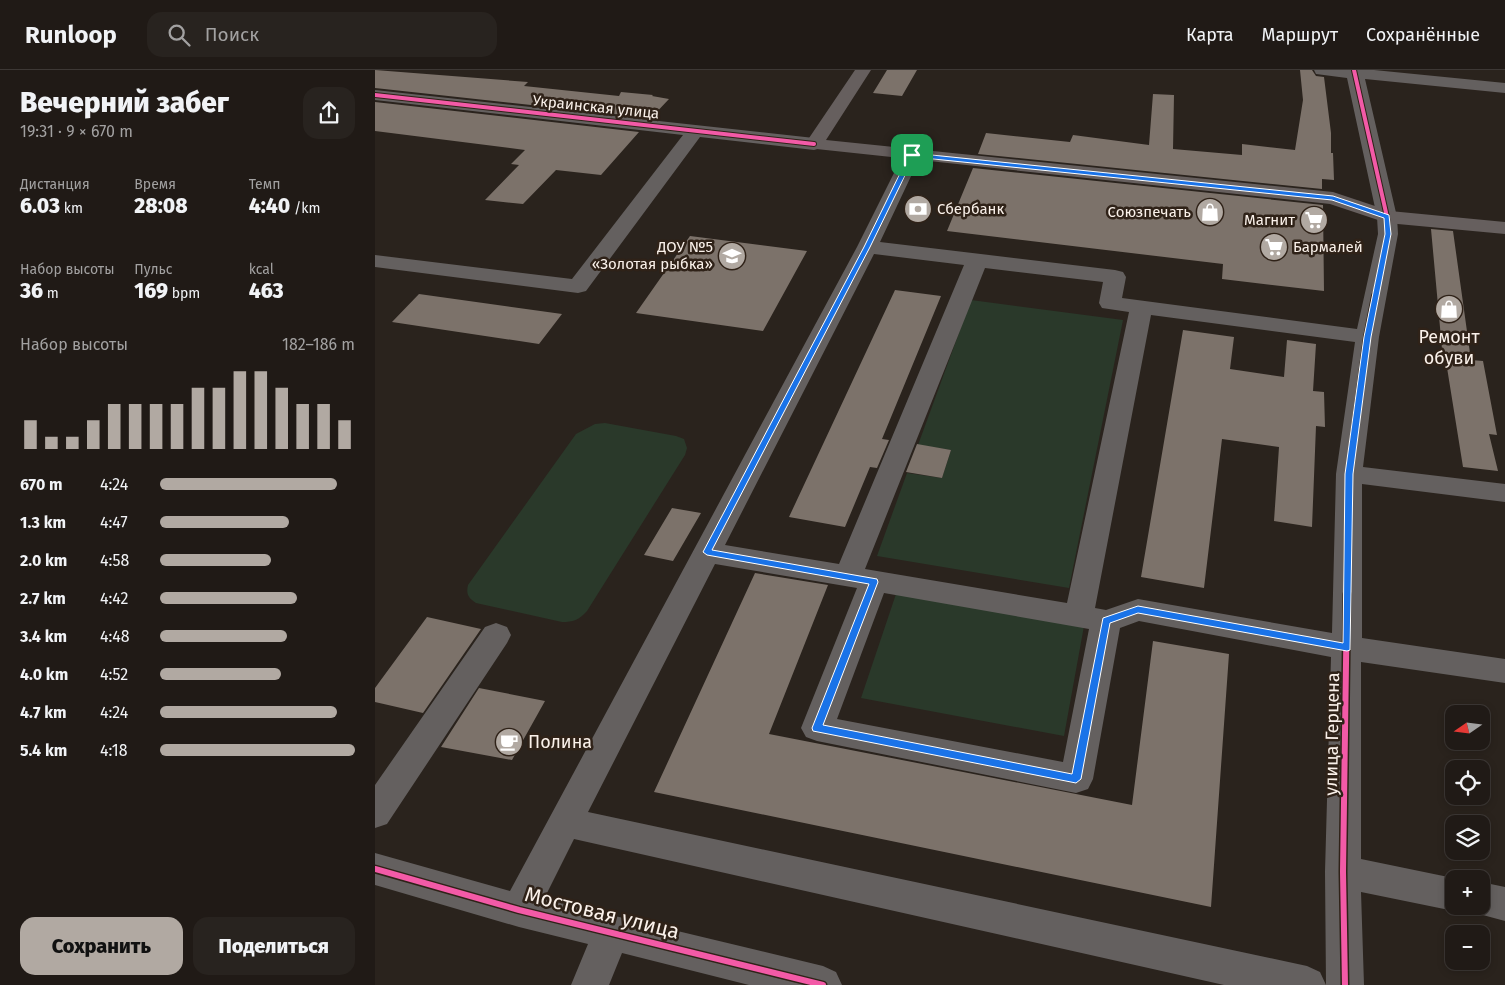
<!DOCTYPE html>
<html lang="ru">
<meta charset="utf-8">
<style>
body{margin:0;font-family:"Fira Sans",sans-serif;background:#28231f;color:#f1f3f6;height:100vh;display:flex;flex-direction:column;font-size:19px;white-space:nowrap}
*{box-sizing:border-box;margin:0}
p{font-size:16px;color:#a2a1a1}
.icon{flex:none;width:28px;height:28px;fill:none;stroke:currentColor;stroke-width:2;stroke-linecap:round;stroke-linejoin:round}
.map{position:relative;flex:1;overflow:hidden}
.sheet{display:flex;flex-direction:column;background:#201a16;width:375px}
.sheet>*{flex:none}
.needle{width:32px;rotate:256deg}
.buttons{position:absolute;left:1070px;top:635px;display:grid;gap:10px}
.buttons a{display:grid;place-items:center;width:45px;height:45px;border-radius:10px;background:#201a16;box-shadow:0 2px 8px #0003,0 0 0 1px #3d3835;font-size:25px}
.pin{position:absolute;display:grid;place-items:center;width:42px;height:42px;color:#fff;margin:-21px;border-radius:10px;box-shadow:0 2px 8px #0006}
.round{display:grid;place-items:center;flex:none;width:52px;height:52px;border-radius:15px;background:#28231f}
.headline{display:flex;align-items:center;justify-content:space-between;height:85px;padding:0 20px}
h1{font-size:28px;font-weight:800;line-height:38px}
.stats{display:grid;grid-template-columns:repeat(3,1fr);gap:8px;height:85px;padding:5px 20px}
.stats div{display:grid;align-content:center}
.stats b{font-size:21px;font-weight:800}
.stats small{font-size:14px;font-weight:400}
.stats p{font-size:14px}
.chart{height:140px;padding:10px 20px}
.chart p{display:flex;justify-content:space-between}
.chart svg{width:100%;height:90px;margin-top:5px;stroke:#b1a9a2;stroke-width:6}
.cta{display:flex;gap:10px;margin-top:auto;padding:10px 20px}
.cta a{flex:1;height:58px;border-radius:15px;background:#b1a9a2;color:#111;font-size:20px;font-weight:800;line-height:58px;text-align:center}
.cta a+a{background:#28231f;color:#f1f3f6}
ul{padding:0 20px;list-style:none;font-size:16px}
li{display:grid;grid-template-columns:80px 60px 1fr;align-items:center;height:38px}
li i{height:12px;border-radius:6px;background:#b1a9a2}
header{display:flex;align-items:center;gap:30px;box-sizing:border-box;height:70px;padding:0 25px;background:#201a16;border-bottom:1px solid #3d3835}
header strong{font-size:24px}
nav{display:flex;gap:28px;margin-inline-start:auto;font-size:18px}
.search{width:350px;height:45px;background:#28231f;display:flex;align-items:center;gap:12px;box-sizing:border-box;padding:0 18px;border-radius:15px;color:#a2a1a1;font-size:19px}
main{display:flex;flex:1;min-height:0}
.map>svg:first-child{display:block}
.green{fill:#2a392a}
.building{fill:#7c726a}
.lines{fill:none;stroke-linecap:round;stroke-linejoin:round}
.minor{fill:#64605f;fill-rule:evenodd}
.major{fill:#665f5e;fill-rule:evenodd}
.cycleway-far2-casing{stroke:#2f2218;stroke-width:6}
.cycleway-far1-casing{stroke:#2f2218;stroke-width:8}
.cycleway-casing{stroke:#2f2218;stroke-width:9}
.cycleway-far2{stroke:#f35aa7;stroke-width:4}
.cycleway-far1{stroke:#f35aa7;stroke-width:4.5}
.cycleway{stroke:#f35aa7;stroke-width:6}
.route{fill:#1a73e8;stroke:#fff;fill-rule:evenodd}
.labels{text-anchor:middle;stroke-width:5;stroke-linejoin:round;paint-order:stroke}
.far-street-label{font-size:15px;fill:#faf1ea;stroke:#2f2218}
.far-poi-label{font-size:15px;fill:#faf1ea;stroke:#2f2218;text-anchor:end}
.poi-label{font-size:18px;fill:#faf1ea;stroke:#2f2218}
.street-label{font-size:18px;fill:#faf1ea;stroke:#2f2218}
.near-street-label{font-size:21px;fill:#faf1ea;stroke:#2f2218}
</style>
<header>
<strong>Runloop</strong>
<div class="search"><svg class="icon" aria-label="search" viewBox="0 0 24 24"><circle cx="10" cy="10" r="6"/><path d="M15 15l6 6"/></svg>Поиск</div>
<nav><a>Карта</a><a>Маршрут</a><a>Сохранённые</a></nav>
</header>
<main>
<section class="sheet">
<div class="headline"><div><h1>Вечерний забег</h1><p>19:31 · 9 × 670 m</p></div><a class="round"><svg class="icon" aria-label="share" viewBox="0 0 24 24"><path d="M12 15V3M7 8l5-5 5 5M5 13v7h14v-7"/></svg></a></div>
<div class="stats">
<div><p>Дистанция</p><b>6.03<small> km</small></b></div>
<div><p>Время</p><b>28:08</b></div>
<div><p>Темп</p><b>4:40<small> /km</small></b></div>
</div>
<div class="stats">
<div><p>Набор высоты</p><b>36<small> m</small></b></div>
<div><p>Пульс</p><b>169<small> bpm</small></b></div>
<div><p>kcal</p><b>463</b></div>
</div>
<div class="chart"><p><span>Набор высоты</span>182–186 m</p>
<svg viewBox="0 0 160 44" preserveAspectRatio="none"><path d="M5 44V30M15 44V38M25 44V38M35 44V30M45 44V22M55 44V22M65 44V22M75 44V22M85 44V14M95 44V14M105 44V6M115 44V6M125 44V14M135 44V22M145 44V22M155 44V30"/></svg>
</div>
<ul>
<li><b>670 m</b>4:24<i style="width:91%"></i></li>
<li><b>1.3 km</b>4:47<i style="width:66%"></i></li>
<li><b>2.0 km</b>4:58<i style="width:57%"></i></li>
<li><b>2.7 km</b>4:42<i style="width:70%"></i></li>
<li><b>3.4 km</b>4:48<i style="width:65%"></i></li>
<li><b>4.0 km</b>4:52<i style="width:62%"></i></li>
<li><b>4.7 km</b>4:24<i style="width:91%"></i></li>
<li><b>5.4 km</b>4:18<i style="width:100%"></i></li>
</ul>
<div class="cta"><a>Сохранить</a><a>Поделиться</a></div>
</section>
<div class="map">
<svg width="1130" height="915" viewBox="0 0 1130 915">
<rect width="100%" height="100%" fill="#2a231d"/>
<!-- green -->
<path class="green" d="M596,230L748,250L694,518L502,486L532,403L567,408L576,380L543,375Z
M230,353L301,366L309,369L312,378L310,385L212,541C204,550 198,552 187,552L101,533C93,528 91,524 93,515L201,364L220,354Z
M521,524L709,556L689,666L486,628Z"/>
<!-- building -->
<path class="building" d="M0,0L153,12L149,16L244,26L246,22L278,25L277,26L294,29L276,48L0,18Z
M512,0H542L527,26L498,23Z
M925,0H937L941,6L949,7L956,63V83H958L959,110L947,109V119L603,84L611,63L695,72L698,65L774,75L778,24L799,25L798,79L867,85V74L920,80L928,30Z
M0,32L264,62L226,105L181,100L148,134L110,130L144,95L136,94L150,80L0,61Z
M598,98L948,135L949,221L847,209L848,194L572,161Z
M1056,159L1078,161L1096,290L1108,291L1122,365L1114,364L1123,401L1088,397L1069,279H1067Z
M315,166L432,181L388,261L261,243Z
M520,220L566,226L507,369L514,370L502,398L495,397L470,457L414,447Z
M44,224L187,244L164,274L17,252Z
M808,260L859,267L855,299L909,307L912,270L941,274L938,321L949,322L950,357L941,356L937,457L899,451L904,377L847,369L829,518L766,507Z
M542,374L576,380L567,408L531,402Z
M297,438L326,443L298,491L269,485Z
M380,503L453,515L394,664L757,735L778,571L854,584L836,837L279,722Z
M52,547L106,559L48,643L0,632V618Z
M104,618L170,631L137,690L66,677Z"/>
<g class="lines">
<!-- minor -->
<path class="minor" d="M939,0H999L1130,13V23L990,9L1022,147L1023,164L1004,267L988,397L1130,414V432L987,414V568L1130,589V613L986,592V789L1083,809H1079V836H1091L1079,841L986,822L989,915H849L199,769L169,829L448,896L461,902L467,915H374L247,883L234,915H196L213,874L144,857L0,815V783L135,821L482,177L530,81L537,79L544,81L546,85L505,172L740,200L748,202L751,207L747,228L982,259L1003,164L1002,147L972,8L941,4ZM499,184L589,195L464,494L350,475ZM610,198L728,212L724,233L727,238L754,242L692,533L490,499ZM776,245L980,272L961,404L957,563L763,529L731,540L720,538ZM340,494L482,518L426,658L431,667L442,671L701,723L713,719L718,709L745,558L764,551L956,587L950,802L951,915L945,902L932,896L213,742ZM509,523L714,559L688,692L462,649Z
M0,20L439,68L446,70L448,74L446,78L439,80L325,67L211,221L203,223L0,197V185L197,209L308,65L0,30Z
M121,553L132,557L136,565L132,573L12,754L0,758V715L110,557Z
M1106,812L1130,817V851L1093,841L1091,836H1106Z"/>
<!-- major -->
<path class="major" d="M480,0H496L451,70L958,122L1015,141L1130,152V164L1012,153L955,134L432,78L430,74Z"/>
<!-- cycleway-far2 casing -->
<g class="cycleway-far2-casing">
<path id="cycleway-far2" d="M979,0L1012,147L1013,164L1000,228
M0,25L439,74"/>
</g>
<!-- cycleway-far1 casing -->
<g class="cycleway-far1-casing">
<path id="cycleway-far1" d="M972,525L974,404L992,267L1000,226"/>
</g>
<!-- cycleway casing -->
<g class="cycleway-casing">
<path id="cycleway" d="M0,799L144,840L448,915
M970,915L968,802L972,524"/>
</g>
<!-- cycleway-far2 -->
<use href="#cycleway-far2" class="cycleway-far2"/>
<!-- cycleway-far1 -->
<use href="#cycleway-far1" class="cycleway-far1"/>
<!-- cycleway -->
<use href="#cycleway" class="cycleway"/>
</g>
<!-- route -->
<path class="route" d="M537,83L958,126L1014,145L1016,164L996,267L978,404L975,580L972,581L763,543L735,553L706,709L701,713L438,661L437,658L494,514L332,485L328,482L489,177L534,85ZM539,87L957,130L1009,148L1010,164L989,267L970,404L968,573L763,536L728,548L697,704L448,655L503,512L502,509L337,480L495,177Z"/>
<!-- icons -->
<defs>
<g id="bank-disc" transform="scale(1.4375)"><circle r="9.5" fill="#b1a9a2" stroke="#2f2218"/><path d="M-6-4H6V4H-6ZM0-2.3a2.3 2.3 0 1 0 0 4.6a2.3 2.3 0 1 0 0-4.6Z" fill="#fff"/></g>
<g id="shop-disc" transform="scale(1.4375)"><circle r="9.5" fill="#b1a9a2" stroke="#2f2218"/><path d="M-5-2.5h2.3a2.7 3.5 0 0 1 5.4 0H5L5.5 6h-11ZM-1.5-2.5h3a1.5 2.3 0 0 0-3 0Z" fill="#fff"/></g>
<g id="supermarket-disc" transform="scale(1.4375)"><circle r="9.5" fill="#b1a9a2" stroke="#2f2218"/><path d="M-6-5.5h2.5l.6 2H6L4.5 2H-2.5L-4.4-4H-6ZM-1.5 3.2a1.3 1.3 0 1 0 .1 0ZM3 3.2a1.3 1.3 0 1 0 .1 0Z" fill="#fff"/></g>
<g id="school-disc" transform="scale(1.4375)"><circle r="9.5" fill="#b1a9a2" stroke="#2f2218"/><path d="M0-5L7-2L0 1L-7-2ZM-4 1L0 2.5L4 1V4Q0 6-4 4Z" fill="#fff"/></g>
<g id="cafe-disc" transform="scale(1.4375)"><circle r="9.5" fill="#b1a9a2" stroke="#2f2218"/><path d="M-5.5-4.5H6V0H3Q3 3.5 0 3.5H-2.5Q-5.5 3.5-5.5 0ZM3-3.2v2h1.7v-2ZM-6 4.5H4V6H-6Z" fill="#fff"/></g>
</defs>
<g fill-rule="evenodd">
<use href="#bank-disc" x="543" y="139"/>
<use href="#shop-disc" x="835" y="142"/>
<use href="#supermarket-disc" x="939" y="150"/>
<use href="#supermarket-disc" x="899" y="177"/>
<use href="#school-disc" x="357" y="186"/>
<use href="#shop-disc" x="1074" y="239"/>
<use href="#cafe-disc" x="134" y="672"/>
</g>
<g class="labels">
<!-- far-street labels -->
<g class="far-street-label">
<text transform="translate(221 37) rotate(6)" y="5">Украинская улица</text>
</g>
<!-- far-poi labels -->
<g class="far-poi-label">
<text x="562" y="144" text-anchor="start">Сбербанк</text>
<text x="816" y="147">Союзпечать</text>
<text x="920" y="155">Магнит</text>
<text x="338" y="182">ДОУ №5<tspan x="338" dy="17">«Золотая рыбка»</tspan></text>
<text x="918" y="182" text-anchor="start">Бармалей</text>
</g>
<!-- poi labels -->
<g class="poi-label">
<text x="1074" y="273">Ремонт<tspan x="1074" dy="21">обуви</tspan></text>
<text x="153" y="678" text-anchor="start">Полина</text>
</g>
<!-- street labels -->
<g class="street-label">
<text transform="translate(957 664) rotate(-89)" y="6">улица Герцена</text>
</g>
<!-- near-street labels -->
<g class="near-street-label">
<text transform="translate(227 843) rotate(14)" y="7">Мостовая улица</text>
</g>
</g>
</svg>
<div class="buttons">
<a><svg class="needle" viewBox="-14 -14 28 28"><path d="M0-13l5 13h-10z" fill="#e53935"/><path d="M0 13l5-13h-10z" fill="#a2a1a1"/></svg></a>
<a><svg class="icon" aria-label="locate" viewBox="0 0 24 24"><circle cx="12" cy="12" r="6"/><path d="M12 2v4M12 18v4M2 12h4M18 12h4"/></svg></a>
<a><svg class="icon" aria-label="layers" viewBox="0 0 24 24"><path d="M12 4l9 5-9 5-9-5zM3 14l9 5 9-5"/></svg></a>
<a>+</a>
<a>−</a>
</div>
<div class="pin" style="left:537px;top:85px;background:#1e9e55"><svg class="icon" aria-label="arrive" viewBox="0 0 24 24"><path d="M6 21V4h12l-3 4 3 4H6"/></svg></div>
</div>
</main>
